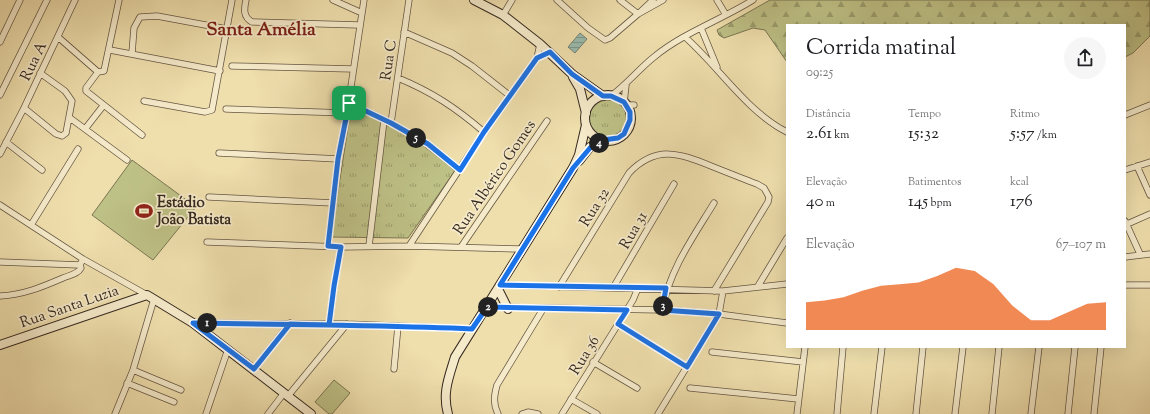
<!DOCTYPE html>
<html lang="pt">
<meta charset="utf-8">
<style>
body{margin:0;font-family:"Sorts Mill Goudy",serif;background:#f6f6f6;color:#202124;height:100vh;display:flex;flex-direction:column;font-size:15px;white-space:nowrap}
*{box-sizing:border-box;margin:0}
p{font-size:13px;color:#757577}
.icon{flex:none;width:22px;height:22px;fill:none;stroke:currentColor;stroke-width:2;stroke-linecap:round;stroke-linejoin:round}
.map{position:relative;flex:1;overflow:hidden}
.details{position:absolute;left:786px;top:24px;width:340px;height:324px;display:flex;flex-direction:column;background:#fff;border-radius:0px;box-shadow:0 4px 16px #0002}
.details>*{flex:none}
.pin{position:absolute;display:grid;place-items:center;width:34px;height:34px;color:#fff;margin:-17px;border-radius:8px;box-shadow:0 2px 6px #0006}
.km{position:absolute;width:20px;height:20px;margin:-10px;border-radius:50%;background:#222;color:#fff;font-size:11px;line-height:20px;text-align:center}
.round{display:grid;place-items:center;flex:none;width:42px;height:42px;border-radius:21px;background:#f6f6f6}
.overview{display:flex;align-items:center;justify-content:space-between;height:68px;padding:0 20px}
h1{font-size:22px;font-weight:600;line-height:30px}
.metrics{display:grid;grid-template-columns:repeat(3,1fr);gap:6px;height:68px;padding:4px 20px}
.metrics div{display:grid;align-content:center}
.metrics b{font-size:17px;font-weight:600}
.metrics small{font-size:11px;font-weight:400}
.metrics p{font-size:11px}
.chart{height:112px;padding:8px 20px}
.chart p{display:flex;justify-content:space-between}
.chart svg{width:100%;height:72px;margin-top:4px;fill:#ea580c;opacity:.7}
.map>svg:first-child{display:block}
.grass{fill:#bec186;stroke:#7a7552}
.forest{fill:url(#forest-firs);stroke:#7a7552}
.park{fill:url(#park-tufts);stroke:#7a7552}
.water{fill:url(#water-rules);stroke:#728175}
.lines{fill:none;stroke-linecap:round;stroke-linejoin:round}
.street-casing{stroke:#645642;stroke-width:7}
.secondary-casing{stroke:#35291f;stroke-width:10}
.street{stroke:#f5eaca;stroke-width:5.5}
.secondary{stroke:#f5eaca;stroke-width:8}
.route-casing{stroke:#fff;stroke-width:8}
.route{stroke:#1a73e8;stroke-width:5}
.labels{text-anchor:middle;stroke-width:3.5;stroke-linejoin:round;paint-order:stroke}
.street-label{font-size:15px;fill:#35291f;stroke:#f5eaca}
.poi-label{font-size:15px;font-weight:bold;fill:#35291f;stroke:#f5eaca;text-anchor:start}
.district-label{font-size:19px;font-weight:bold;fill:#7a1f14;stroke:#f5eaca}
</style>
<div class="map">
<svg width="1150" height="414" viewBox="0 0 1150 414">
<defs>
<pattern id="forest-firs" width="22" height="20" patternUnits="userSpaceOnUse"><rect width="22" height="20" fill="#bec186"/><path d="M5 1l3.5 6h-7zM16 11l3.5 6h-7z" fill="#9b9d6d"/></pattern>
<pattern id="park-tufts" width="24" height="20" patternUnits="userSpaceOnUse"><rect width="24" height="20" fill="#bec186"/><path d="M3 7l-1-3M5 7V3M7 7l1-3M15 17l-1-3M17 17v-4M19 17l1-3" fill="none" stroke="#9b9d6d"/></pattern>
<pattern id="water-rules" width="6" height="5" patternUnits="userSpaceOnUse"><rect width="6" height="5" fill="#9abcaf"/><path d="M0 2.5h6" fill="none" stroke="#7e998e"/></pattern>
</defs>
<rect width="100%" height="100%" fill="#efdfad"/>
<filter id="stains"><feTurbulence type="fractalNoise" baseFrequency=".005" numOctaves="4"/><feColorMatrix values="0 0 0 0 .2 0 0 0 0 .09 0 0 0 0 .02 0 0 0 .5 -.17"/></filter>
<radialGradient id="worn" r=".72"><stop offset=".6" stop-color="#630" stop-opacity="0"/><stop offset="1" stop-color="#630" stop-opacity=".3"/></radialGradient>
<!-- grass -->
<path class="grass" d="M132,160L196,207L153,260L92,215Z
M334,380L350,393L332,414H329L315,402Z"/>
<!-- forest -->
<path class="forest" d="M770,0H1150V36L1133,53L1125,57V25H787V62L765,30L753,28L724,38L719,35L717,30Z"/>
<!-- park -->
<path class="park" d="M589 119a19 19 0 1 1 38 0a19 19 0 1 1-38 0Z
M351,108C390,121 424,144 455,171L408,238L331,237Z"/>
<!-- water -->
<path class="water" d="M580,33L587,39L575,53L568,47Z"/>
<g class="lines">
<!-- street casing -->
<g class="street-casing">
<path id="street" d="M246,0C244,9 243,17 252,22L359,25
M333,0L362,13
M557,0L588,28L605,40L610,38L638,14L663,0
M620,0L638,14L653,0
M717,0L726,15
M503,15L512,0
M701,28L717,67
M404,32L452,53L472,66L509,95
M58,37L98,72L104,71L119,0
M685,37C719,67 747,112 787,132
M0,42L20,0
M110,50L220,71
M132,53L134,28L140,17L157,16L227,29
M232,66L353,69
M98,72L86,88V91L142,135
M398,78C432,92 456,108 484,132
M0,95L47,0
M611,96C627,84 639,69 654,57C683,33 721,20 753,0
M144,101L205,112L212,110L232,0
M349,103L391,123L428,144L460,170
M624,103L626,85
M627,105H634
M24,108L56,134L62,136L66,133L72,101L65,91L40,73
M226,109L347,113
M1125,115L1150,105
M70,118L127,160
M391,123L409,0
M85,129L103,106
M6,142L42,170
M219,153L338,159
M0,154L24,108L75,0
M1137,166L1150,195
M1125,170L1150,162
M209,197L333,203
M0,205L83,259L147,295
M1125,221L1140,254
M31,225L78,149
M1125,225L1150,214
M207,242L341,247L409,246L522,249
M328,246L338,159L347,113L364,0
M369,246L384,120
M409,246L484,132L537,58L540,44
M461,247L547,121
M1125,257L1150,254
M0,262L80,265
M500,285L723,291L787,284
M1125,285H1150
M758,286L787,238
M559,287L629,173C656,145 679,153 711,166C726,172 741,178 757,184L764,188L769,197L768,202L714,291
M613,288L674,184
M0,296C23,295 42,287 63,278C70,275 78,274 81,268L80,265L83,259
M487,307L662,310L719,314L787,323
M662,310C670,269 692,239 714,203
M193,323L347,324L472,329
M618,324L687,367
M329,325L334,286L341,247
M712,352L803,362
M593,362L637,388
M254,369L290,323
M394,369L398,326
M133,370L181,390
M127,383L174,402
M690,388L798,399
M288,396L347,324
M571,399L597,414
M115,414L133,370L154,299
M206,414L228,349
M268,414L284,393
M498,414C493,404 494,396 497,385L543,309
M522,414L528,412L538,414
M562,414L633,300L638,288
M658,414L719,314L723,291
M797,414L805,347
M837,414L843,347
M874,414L882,347
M916,414L923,347
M955,414L963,347
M992,414L999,347
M1031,414L1039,347
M1068,414L1075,347
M1094,414L1101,347"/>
</g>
<!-- secondary casing -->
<g class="secondary-casing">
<path id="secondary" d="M474,0L503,15L540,44L572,74L603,96
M573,77L580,89L586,113
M585 118a23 23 0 1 1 46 0a23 23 0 1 1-46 0Z
M579,161L590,147L603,141
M498,289L508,309
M0,345L147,295L193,323L311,414
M448,414C442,393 449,377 455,357L573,168L579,155L586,125"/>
</g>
<!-- street -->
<use href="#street" class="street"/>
<!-- secondary -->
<use href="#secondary" class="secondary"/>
</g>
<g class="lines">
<!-- route casing -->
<g class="route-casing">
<path id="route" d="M349,103L338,159L328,246L341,247L334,286L329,325L193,323L254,369L290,324C351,326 412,326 472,329L487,307L627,310L618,324L687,367L719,314L662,310L666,288L500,285L573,168L590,148L603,140L618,138L624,134L630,120V112L624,102L611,96H603L572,74L550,52L537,58L484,132L460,170L428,144L391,123L349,103"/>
</g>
<!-- route -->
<use href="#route" class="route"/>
</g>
<!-- icons -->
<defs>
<g id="stadium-bare" transform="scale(1.38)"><path d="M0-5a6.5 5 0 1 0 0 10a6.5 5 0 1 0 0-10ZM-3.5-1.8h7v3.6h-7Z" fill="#8f2418" stroke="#f5eaca" stroke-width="2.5" paint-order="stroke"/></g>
</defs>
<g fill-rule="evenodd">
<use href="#stadium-bare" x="144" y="211"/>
</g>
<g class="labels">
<!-- street labels -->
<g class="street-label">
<text transform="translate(388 60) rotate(-82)" y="5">Rua C</text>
<text transform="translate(33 61) rotate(-64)" y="5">Rua A</text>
<text transform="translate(494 177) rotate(-56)" y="5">Rua Albérico Gomes</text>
<text transform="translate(594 207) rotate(-58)" y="5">Rua 32</text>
<text transform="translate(633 230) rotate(-60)" y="5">Rua 31</text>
<text transform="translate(69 306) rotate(-19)" y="5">Rua Santa Luzia</text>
<text transform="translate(584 355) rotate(-58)" y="5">Rua 36</text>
</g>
<!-- poi labels -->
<g class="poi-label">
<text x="157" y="207">Estádio<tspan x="157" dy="17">João Batista</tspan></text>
</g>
<!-- district labels -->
<g class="district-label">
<text x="261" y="35">Santa Amélia</text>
</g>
</g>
<rect width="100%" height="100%" filter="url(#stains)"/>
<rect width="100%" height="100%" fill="url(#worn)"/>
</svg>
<div class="pin" style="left:349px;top:103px;background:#1e9e55"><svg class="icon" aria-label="arrive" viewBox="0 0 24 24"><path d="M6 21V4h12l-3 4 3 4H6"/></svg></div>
<b class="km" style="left:207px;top:323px">1</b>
<b class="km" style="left:488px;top:307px">2</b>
<b class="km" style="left:663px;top:306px">3</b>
<b class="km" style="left:599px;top:143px">4</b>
<b class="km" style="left:416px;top:138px">5</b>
<section class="details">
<div class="overview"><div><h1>Corrida matinal</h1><p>09:25</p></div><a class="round"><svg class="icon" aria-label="share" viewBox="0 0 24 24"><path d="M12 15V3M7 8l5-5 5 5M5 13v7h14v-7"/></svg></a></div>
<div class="metrics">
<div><p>Distância</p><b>2.61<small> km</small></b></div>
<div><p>Tempo</p><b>15:32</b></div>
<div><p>Ritmo</p><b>5:57<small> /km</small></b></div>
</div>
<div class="metrics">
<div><p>Elevação</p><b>40<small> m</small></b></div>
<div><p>Batimentos</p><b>145<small> bpm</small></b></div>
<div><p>kcal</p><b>176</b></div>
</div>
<div class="chart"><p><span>Elevação</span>67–107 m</p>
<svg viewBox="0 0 160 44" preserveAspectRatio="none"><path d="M0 44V27L10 26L20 24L30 20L40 17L50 16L60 15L70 11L80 6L90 8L100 16L110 29L120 38L130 38L140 33L150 28L160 27V44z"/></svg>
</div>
</section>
</div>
